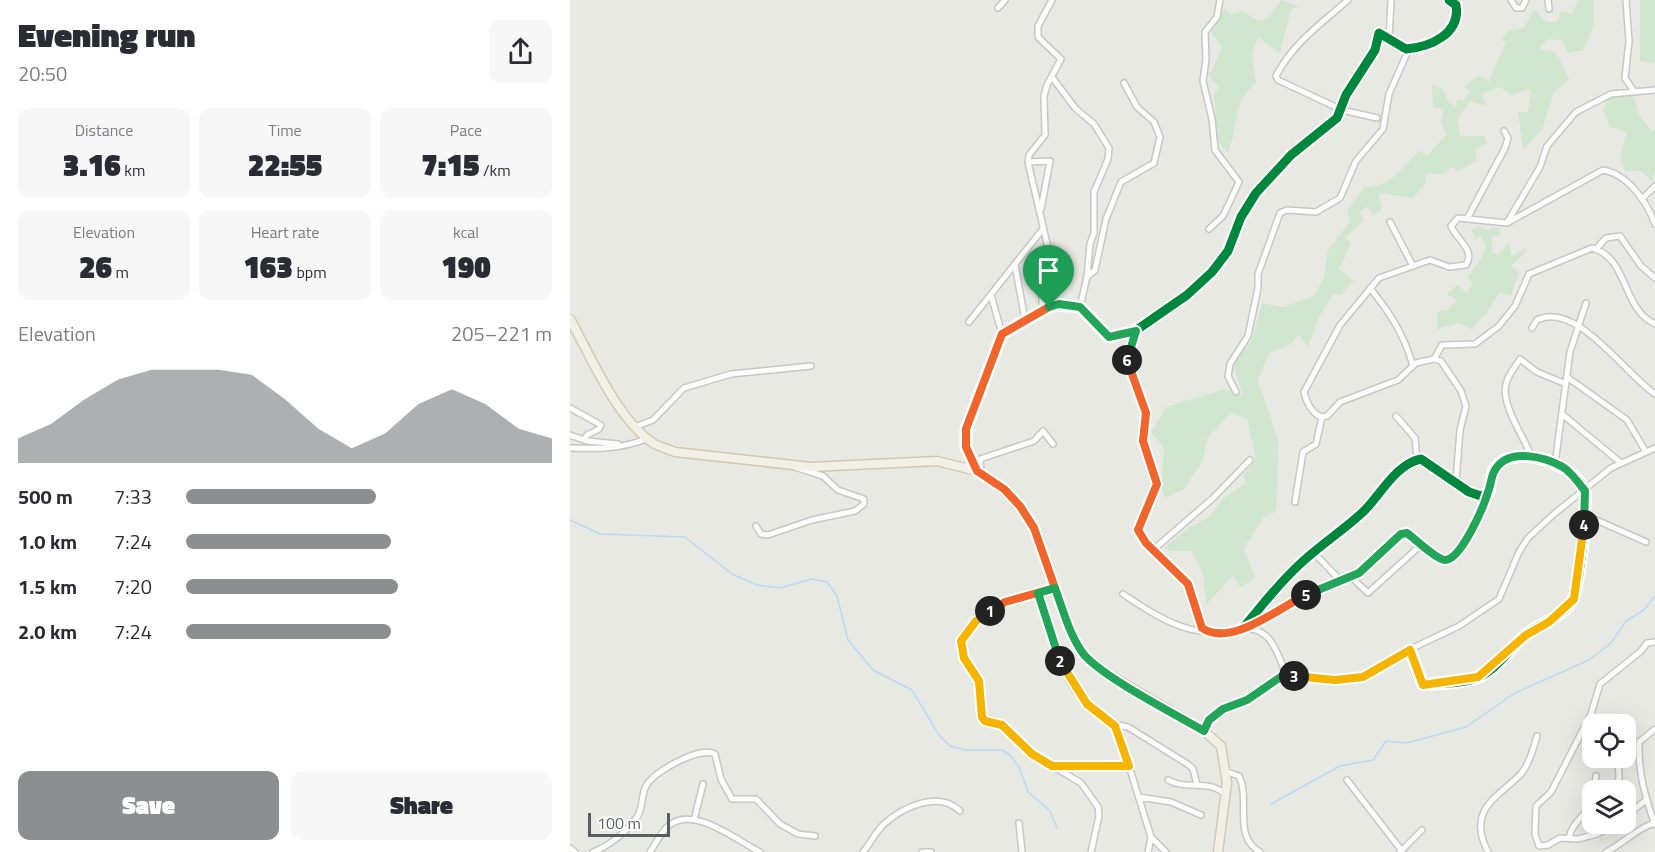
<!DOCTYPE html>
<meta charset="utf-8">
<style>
body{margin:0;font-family:"Titillium Web",sans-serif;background:#f7f7f7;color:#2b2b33;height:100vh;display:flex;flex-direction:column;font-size:22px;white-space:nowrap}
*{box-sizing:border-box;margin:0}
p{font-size:20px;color:#7c7c81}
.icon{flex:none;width:33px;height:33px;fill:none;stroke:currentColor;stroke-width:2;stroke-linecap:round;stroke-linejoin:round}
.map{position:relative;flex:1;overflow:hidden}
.drawer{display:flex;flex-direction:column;background:#fff;width:570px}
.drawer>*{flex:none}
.buttons{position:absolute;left:1012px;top:714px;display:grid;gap:12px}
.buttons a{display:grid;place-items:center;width:54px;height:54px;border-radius:12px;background:#fff;box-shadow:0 6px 24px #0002;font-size:30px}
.scale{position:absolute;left:18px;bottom:15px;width:82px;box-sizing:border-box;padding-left:6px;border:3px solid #5a5d62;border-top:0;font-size:16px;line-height:21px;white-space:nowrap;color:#5a5d62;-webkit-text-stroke:4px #fff;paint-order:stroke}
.pin{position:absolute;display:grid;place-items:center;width:51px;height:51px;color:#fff;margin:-62px -26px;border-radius:50% 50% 50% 0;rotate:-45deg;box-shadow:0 0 6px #0007}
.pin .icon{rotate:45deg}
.km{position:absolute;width:30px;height:30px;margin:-15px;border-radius:50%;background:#222;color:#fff;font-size:16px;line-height:30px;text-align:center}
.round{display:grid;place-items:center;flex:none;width:63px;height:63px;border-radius:12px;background:#f7f7f7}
.headline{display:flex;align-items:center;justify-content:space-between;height:102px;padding:0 18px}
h1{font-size:33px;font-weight:800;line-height:45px}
.stats{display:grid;grid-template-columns:repeat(3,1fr);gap:9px;height:102px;padding:6px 18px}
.stats div{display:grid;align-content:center;border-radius:12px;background:#f7f7f7;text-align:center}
.stats b{font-size:30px;font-weight:800}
.stats small{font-size:16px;font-weight:400}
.stats p{font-size:16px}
.chart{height:168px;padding:12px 18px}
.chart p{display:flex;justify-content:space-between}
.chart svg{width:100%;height:108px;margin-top:6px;fill:#8c8e90;opacity:.7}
.primary-button{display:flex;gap:12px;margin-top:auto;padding:12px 18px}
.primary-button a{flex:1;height:69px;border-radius:12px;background:#8c8e90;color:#fff;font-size:24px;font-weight:800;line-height:69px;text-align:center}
.primary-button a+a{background:#f7f7f7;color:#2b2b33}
ul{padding:0 18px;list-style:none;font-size:20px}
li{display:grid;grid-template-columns:96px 72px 1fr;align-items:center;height:45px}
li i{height:15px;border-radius:8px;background:#8c8e90}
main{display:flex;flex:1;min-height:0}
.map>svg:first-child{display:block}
.green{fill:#d1e6cf}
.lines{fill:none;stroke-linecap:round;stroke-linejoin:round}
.stream{stroke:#b7daf5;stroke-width:1.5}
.street-casing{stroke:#c6c7c6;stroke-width:8}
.primary-casing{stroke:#d1c9b2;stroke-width:11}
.street{stroke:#fcfcfb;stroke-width:5}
.primary{stroke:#f2f0e6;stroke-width:8}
.cycleway-casing{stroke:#fff;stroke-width:13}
.cycleway{stroke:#00873e;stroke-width:9}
.split-1-casing{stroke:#fff;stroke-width:12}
.split-2-casing{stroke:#fff;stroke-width:12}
.split-3-casing{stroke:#fff;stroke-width:12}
.split-4-casing{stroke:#fff;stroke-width:12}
.split-5-casing{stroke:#fff;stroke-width:12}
.split-6-casing{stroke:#fff;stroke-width:12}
.split-7-casing{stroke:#fff;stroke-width:12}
.split-1{stroke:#f0652b;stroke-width:8}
.split-2{stroke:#f5b400;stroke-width:8}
.split-3{stroke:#22a559;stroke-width:8}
.split-4{stroke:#f5b400;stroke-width:8}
.split-5{stroke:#22a559;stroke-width:8}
.split-6{stroke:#f0652b;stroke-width:8}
.split-7{stroke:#22a559;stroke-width:8}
</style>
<main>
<section class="drawer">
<div class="headline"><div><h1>Evening run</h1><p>20:50</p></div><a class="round"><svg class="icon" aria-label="share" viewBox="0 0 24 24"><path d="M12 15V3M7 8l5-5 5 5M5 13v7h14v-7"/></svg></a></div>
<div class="stats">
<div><p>Distance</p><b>3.16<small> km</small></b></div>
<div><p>Time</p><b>22:55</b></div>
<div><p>Pace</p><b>7:15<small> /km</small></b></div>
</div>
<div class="stats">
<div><p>Elevation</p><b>26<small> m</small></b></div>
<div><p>Heart rate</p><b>163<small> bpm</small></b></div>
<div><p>kcal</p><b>190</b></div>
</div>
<div class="chart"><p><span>Elevation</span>205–221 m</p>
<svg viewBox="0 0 160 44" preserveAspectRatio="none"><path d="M0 44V34L10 28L20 18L30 10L40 6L50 6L60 6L70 8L80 18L90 30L100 38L110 32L120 20L130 14L140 20L150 30L160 34V44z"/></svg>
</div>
<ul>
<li><b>500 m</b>7:33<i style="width:52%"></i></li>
<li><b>1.0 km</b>7:24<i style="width:56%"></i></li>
<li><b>1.5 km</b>7:20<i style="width:58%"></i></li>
<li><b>2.0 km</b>7:24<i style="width:56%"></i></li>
</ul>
<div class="primary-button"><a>Save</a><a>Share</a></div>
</section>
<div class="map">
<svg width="1085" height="852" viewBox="0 0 1085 852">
<rect width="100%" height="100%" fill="#e9e9e4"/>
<!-- green -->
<path class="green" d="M711,0L728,6L721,10L710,53L688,37L682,53L686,83C661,104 669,126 658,153L647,141L644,94L649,87L637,74L642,71L652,47L641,32L655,8L660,15L673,11L689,21L699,17Z
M1008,0H1024L1023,28L1013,50L998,53L992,40L978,39L969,49L987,53L999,80L984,92L972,130L953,150L948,112H958L961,89L941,95L930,87L912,94L916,106L900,101L888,118L890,136H915L916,144L906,149V161L888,171L882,167L873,174H856V182L843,198L809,193L812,210L803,215L798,207L790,211L794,221L775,237L781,243L769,269L784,281L771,295L763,294L748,319L738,347L729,335L718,346L699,353L688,381L709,442L706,511L693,518L674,548L685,578L670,587L663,575L636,605L633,574L622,551H599L595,547L619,528L639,517L653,498L676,483L673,476L686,459L677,419L661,413L637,438L633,460L614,489L595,498L591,482L594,448L581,432L596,407L655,389L673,396L663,364L682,340L692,303L713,307L744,296L754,278L757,252L780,221L777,211L794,187C817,190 834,166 849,151L858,155L876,135L871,121L873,110L863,107L862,85L873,89L878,101L886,108L887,99L894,101L900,91L894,86L909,76L919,81L936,41L931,40L938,31L954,28L964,9L976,22H987L991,11L1002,14Z
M1070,0H1085V63L1070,61Z
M1041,94L1064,96L1068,113L1081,131L1085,129V172L1082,181L1071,171H1055L1050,156L1057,132L1040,127L1033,110Z
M910,226L917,230L923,227L930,228V235L922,236V253L928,255L939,243L941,256L955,248L956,252L941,266L949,272L941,296L930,292L916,314L901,329L889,323L867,329V312L878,310L886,300L877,294L887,285L897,293L903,284L897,277L912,258L916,245L910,236L906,239L901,230Z"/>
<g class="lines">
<!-- stream -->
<path class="stream" d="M0,520L30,534L115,537L162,574L187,585L210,588L242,579L257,582L267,596L278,640L303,670L342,690L369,735L380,746L396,750H432L440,755L449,767L458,792L480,811L487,828
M701,804L770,766L803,760L816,741L837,743L896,727L945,693L1019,660L1041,643L1056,621L1074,610L1085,596"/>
<!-- street casing -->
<g class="street-casing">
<path id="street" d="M778,0C752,23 723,43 706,76L708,80L772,110L807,118
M941,0L946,8H952L956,0
M978,0L979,9
M1056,0L1059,41L1055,78L1063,90
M428,8L435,0
M819,39L821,0
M482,77L505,108L524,124L539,148L538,159L524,192V233L520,244L517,277L510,307
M458,162L480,161L471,209
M1072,199L1085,186
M898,217L935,148L938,138L934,131
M938,221L970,167L977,146L1006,112L1041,94L1085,90
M820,222L843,266
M639,229L653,216L669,182L645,150L642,119L633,81L636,59L635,32L647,17L650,0
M1026,249L1036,238L1050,236L1071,266L1085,278
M445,265L455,320
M518,276L525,270L536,219L551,182L584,163L590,137L584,122L567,107L554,83
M800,288C820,313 834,334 843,366
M421,295L432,334
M472,313V289L481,261L458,162L459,155L475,135L474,96L477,85L491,59L468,37V26L482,0
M399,322L472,230
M962,328L967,320C1006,300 1056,375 1085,394
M565,331L556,358L576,413L573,441L587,484L569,530C575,552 603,564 617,582C627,597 621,619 634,630
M864,359L872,345L905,344L929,326L945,306L959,274L1022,248C1059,258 1051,308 1085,324
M997,377L1057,420L1076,452
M666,392L658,376L660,364L678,336L688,288V274L710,213L717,210L746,212L770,198L786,161L813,129L819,94L839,49
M0,408L31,425L29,429L17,435L14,440
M992,414L1051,463
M826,416L845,438L847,459
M752,417C742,414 736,402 734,392L770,325L809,278L860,260L879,267L896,265C906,250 886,239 881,226L888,218L937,223L1033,170C1058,174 1077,202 1085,224
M752,417L757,416L770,402L828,380L846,363L864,359L871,361L891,391L896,406L890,430L886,481
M65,427L83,420L114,388L161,374L241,366
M0,435L17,441L48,444
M0,448C26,449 53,449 78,438
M961,456C954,436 931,406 936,384C938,375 945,367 950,359L967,372L996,384
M985,464L1000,352L1016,303
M407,471L396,447V429L432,334L479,307L489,305L510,307L539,337L565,331L617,295L642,272L658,251L671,217L686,193L721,155L767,118L776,95L805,50L809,33L836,49C860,47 891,34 886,5L879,0
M411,474L410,459L464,441L473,431L483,444
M725,502L733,452L746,444L752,417
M1015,515L1076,542
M186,526L191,534L198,535L242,520L285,511L294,504V499L268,490L253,476L225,467
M583,550L642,499L680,460
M743,552L771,581
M781,577L798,593L852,544
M485,588C460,595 382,614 392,652C394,662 404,670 408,680C413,691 411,705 412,717L415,721L431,725L462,754L511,783L528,807L529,816L521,852
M468,593C478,628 490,678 517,704C529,716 542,720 550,737L581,837L578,852
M553,594C603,628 637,646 697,619C708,614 717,605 728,599C747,589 769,585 787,574C803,564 817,547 831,534L837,533L870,559L877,560L892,546L919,492
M672,629C691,607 708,584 730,564C750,545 774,530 794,511C811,494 826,464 851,459L899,492L911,496L919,492C920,485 921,476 924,470C941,440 1010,465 1015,493C1018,506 1009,591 1002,601C994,615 975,622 962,630C943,643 929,669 907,678C891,684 870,683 853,685L840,650
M676,629C702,627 708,656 717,676
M543,724L558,727L619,765L623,769L627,785
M1085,729L1069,742C1068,772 1075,797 1085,825
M634,731L644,715L653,709L677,700L712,676L765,680L793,677L830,654L889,626L929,599L949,552L958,538L984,514L1041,468L1085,448
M484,766H559
M657,772L669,776C681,801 662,836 690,852
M598,780C617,791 639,778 656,795
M777,780L832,851
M1024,790L1026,776
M1044,790L1049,778L1048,758
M569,797L601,802L631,815
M1056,816L1076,800
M124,820L133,784
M449,823L452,852
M1046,824L1027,834L1008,839L990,838L978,845L969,846L965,834L966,806L981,792L1021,714L1030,684L1071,651L1077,643L1085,642
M1021,835L1028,824
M999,838C1002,821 1018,815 1023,799
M583,839L596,852
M0,848L5,852
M23,852C39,846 57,832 67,817C73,809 71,795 76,786C84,771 130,746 145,754L151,779L162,799H186L210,824L228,834L245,836
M80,852C85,844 90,835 96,828C121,802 167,841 190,852
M293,852C300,844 305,833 313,825C332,807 369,790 390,811
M352,852H361
M830,852L852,830
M918,852C897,811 924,800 950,775C959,765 963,749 967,736
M1036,852C1054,843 1066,829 1084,823"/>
</g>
<!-- primary casing -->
<g class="primary-casing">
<path id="primary" d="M0,319C21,357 47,419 83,443C89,447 98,449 105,452L241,467L367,461L407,471L434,489L450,506L464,528L503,637L514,655L535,672L634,731L651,746L657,783L648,852"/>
</g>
<!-- street -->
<use href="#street" class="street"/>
<!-- primary -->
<use href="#primary" class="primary"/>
<!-- cycleway casing -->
<g class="cycleway-casing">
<path id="cycleway" d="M407,471L396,447V429L432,334L479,307L489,305L510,307L539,337L565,331L617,295L642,272L658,251L671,217L686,193L721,155L767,118L776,95L805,50L809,33L836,49C860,47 891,34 886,5L879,0
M672,629C691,607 708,584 730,564C750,545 774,530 794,511C811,494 826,464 851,459L899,492L911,496L919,492C920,485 921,476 924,470C941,440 1010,465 1015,493C1018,506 1009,591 1002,601C994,615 975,622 962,630C943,643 929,669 907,678C891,684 870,683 853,685L840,650"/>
</g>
<!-- cycleway -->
<use href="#cycleway" class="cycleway"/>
</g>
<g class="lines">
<!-- split-1 casing -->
<g class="split-1-casing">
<path id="split-1" d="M420,611L435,602L485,588L464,528L450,506L434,489L407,471L396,447V429L432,334L479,307"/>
</g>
<!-- split-2 casing -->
<g class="split-2-casing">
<path id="split-2" d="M420,611L406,621L391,641L394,658L409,681L412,717L415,721L432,725L462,754L482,766H559L545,726L517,704L490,661"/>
</g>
<!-- split-3 casing -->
<g class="split-3-casing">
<path id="split-3" d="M490,661L468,593L485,588C493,610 499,633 512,652C528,675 607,715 634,731L639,720L653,709L677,700L712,676H724"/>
</g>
<!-- split-4 casing -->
<g class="split-4-casing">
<path id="split-4" d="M724,676L765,680L793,677L840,650L853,685L908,677L956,635L979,622L1004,599L1014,525"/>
</g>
<!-- split-5 casing -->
<g class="split-5-casing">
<path id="split-5" d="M736,595L789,573L831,534L837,533C845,539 867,560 875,560C891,560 914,506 918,492C921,485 921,476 925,470C938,447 975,457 993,467C1002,473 1009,483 1015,491L1014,525"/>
</g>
<!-- split-6 casing -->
<g class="split-6-casing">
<path id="split-6" d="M557,360L576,413L573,441L587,484L568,530L576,543L618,584L632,628C661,648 710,607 736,595"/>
</g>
<!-- split-7 casing -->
<g class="split-7-casing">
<path id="split-7" d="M479,307L489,304L510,307L539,337L566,331L557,360"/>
</g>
<!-- split-1 -->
<use href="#split-1" class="split-1"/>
<!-- split-2 -->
<use href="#split-2" class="split-2"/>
<!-- split-3 -->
<use href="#split-3" class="split-3"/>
<!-- split-4 -->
<use href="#split-4" class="split-4"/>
<!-- split-5 -->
<use href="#split-5" class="split-5"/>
<!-- split-6 -->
<use href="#split-6" class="split-6"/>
<!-- split-7 -->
<use href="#split-7" class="split-7"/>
</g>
</svg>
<div class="buttons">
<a><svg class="icon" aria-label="locate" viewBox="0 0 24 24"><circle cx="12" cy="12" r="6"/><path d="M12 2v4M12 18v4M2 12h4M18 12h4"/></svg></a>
<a><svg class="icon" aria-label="layers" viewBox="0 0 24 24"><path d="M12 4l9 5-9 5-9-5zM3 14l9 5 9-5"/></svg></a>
</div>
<div class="scale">100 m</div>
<div class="pin" style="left:479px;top:307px;background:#1e9e55"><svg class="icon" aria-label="arrive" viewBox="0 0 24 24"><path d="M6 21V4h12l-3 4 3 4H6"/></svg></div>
<b class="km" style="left:420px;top:611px">1</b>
<b class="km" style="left:490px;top:661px">2</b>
<b class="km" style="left:724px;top:676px">3</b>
<b class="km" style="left:1014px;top:525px">4</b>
<b class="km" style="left:736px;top:595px">5</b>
<b class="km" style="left:557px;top:360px">6</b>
</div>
</main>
